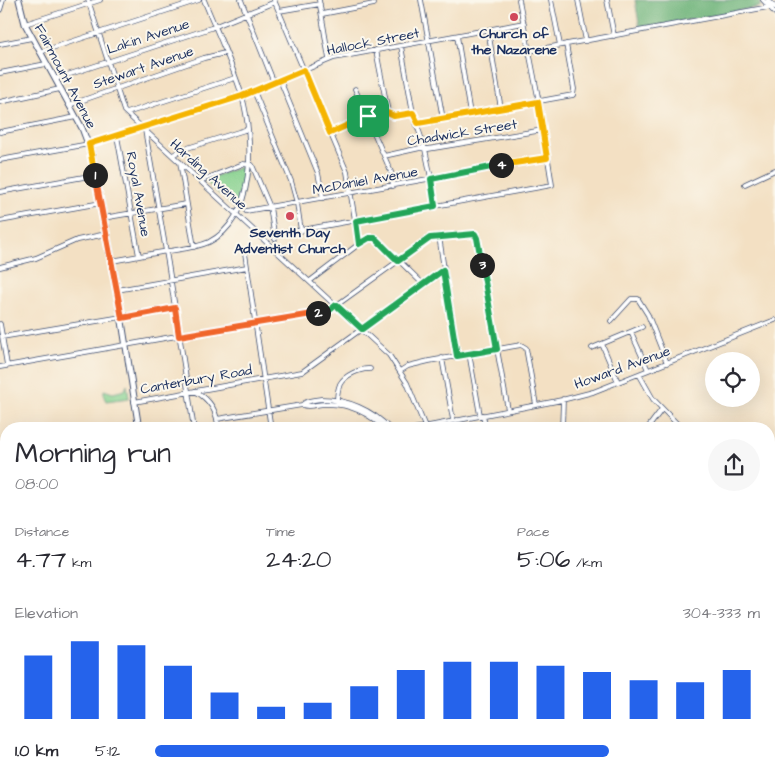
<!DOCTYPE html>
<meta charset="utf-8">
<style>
body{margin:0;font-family:"Architects Daughter",sans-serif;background:#f7f7f7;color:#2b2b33;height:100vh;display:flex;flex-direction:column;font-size:19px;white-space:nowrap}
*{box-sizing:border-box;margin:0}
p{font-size:16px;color:#7c7c81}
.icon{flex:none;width:28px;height:28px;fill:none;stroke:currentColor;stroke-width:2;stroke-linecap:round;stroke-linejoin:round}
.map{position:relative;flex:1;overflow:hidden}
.details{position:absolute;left:0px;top:422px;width:775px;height:359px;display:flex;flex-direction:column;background:#fff;border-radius:20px 20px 0 0;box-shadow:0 5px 20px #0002}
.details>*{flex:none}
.buttons{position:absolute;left:705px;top:352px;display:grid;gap:10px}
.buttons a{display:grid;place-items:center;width:55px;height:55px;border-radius:50%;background:#fff;box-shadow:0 5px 20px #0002;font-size:25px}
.pin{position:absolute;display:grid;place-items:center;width:42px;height:42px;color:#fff;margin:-21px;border-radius:10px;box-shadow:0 2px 8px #0006}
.km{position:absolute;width:25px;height:25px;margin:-12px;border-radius:50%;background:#222;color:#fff;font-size:14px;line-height:25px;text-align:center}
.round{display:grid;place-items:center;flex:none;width:52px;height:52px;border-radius:26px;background:#f7f7f7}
.headline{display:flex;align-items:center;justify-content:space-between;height:85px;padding:0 15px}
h1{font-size:28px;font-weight:600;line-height:38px}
.stats{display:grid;grid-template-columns:repeat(3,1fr);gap:8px;height:85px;padding:5px 15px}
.stats div{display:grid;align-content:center}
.stats b{font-size:25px;font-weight:600}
.stats small{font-size:14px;font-weight:400}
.stats p{font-size:14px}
.chart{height:140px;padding:10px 15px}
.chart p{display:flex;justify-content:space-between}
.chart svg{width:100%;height:90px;margin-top:5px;stroke:#2563eb;stroke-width:6}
ul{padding:0 15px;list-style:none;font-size:16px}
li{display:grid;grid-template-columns:80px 60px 1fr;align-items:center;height:38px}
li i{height:12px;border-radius:6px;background:#2563eb}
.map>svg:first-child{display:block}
.green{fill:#85d08d;stroke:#508076}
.forest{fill:#6cb278;stroke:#44706b}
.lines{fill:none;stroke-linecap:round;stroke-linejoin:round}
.minor-casing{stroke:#3b4a6d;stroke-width:5.5}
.major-casing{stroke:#3b4a6d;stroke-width:7}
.minor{stroke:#fff;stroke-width:4}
.major{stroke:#fff;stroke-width:5}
.split-1-casing{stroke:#fff;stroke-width:10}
.split-2-casing{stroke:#fff;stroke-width:10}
.split-3-casing{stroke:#fff;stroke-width:10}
.split-4-casing{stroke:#fff;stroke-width:10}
.split-5-casing{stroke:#fff;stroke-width:10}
.split-1{stroke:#f5b400;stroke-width:6}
.split-2{stroke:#f0652b;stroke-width:6}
.split-3{stroke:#22a559;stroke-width:6}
.split-4{stroke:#22a559;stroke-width:6}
.split-5{stroke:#f5b400;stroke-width:6}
.poi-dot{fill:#d1495b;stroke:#fbf7ec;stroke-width:2}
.labels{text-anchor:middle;stroke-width:4;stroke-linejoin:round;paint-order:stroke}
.poi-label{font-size:14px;font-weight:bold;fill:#1b2f5e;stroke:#fbf7ec}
.street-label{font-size:14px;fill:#1b2f5e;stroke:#fbf7ec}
</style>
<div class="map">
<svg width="775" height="781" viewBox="0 0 775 781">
<rect width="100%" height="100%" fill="#fbf7ec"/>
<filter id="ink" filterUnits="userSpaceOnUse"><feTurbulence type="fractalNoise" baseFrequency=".02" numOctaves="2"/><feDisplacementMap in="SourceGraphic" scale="10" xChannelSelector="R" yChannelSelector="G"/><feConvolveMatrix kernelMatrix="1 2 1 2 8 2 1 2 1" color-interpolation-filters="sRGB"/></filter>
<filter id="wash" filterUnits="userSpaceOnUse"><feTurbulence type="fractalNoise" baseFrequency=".0096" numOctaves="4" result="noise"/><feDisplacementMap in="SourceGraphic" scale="20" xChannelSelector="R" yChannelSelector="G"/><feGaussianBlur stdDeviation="1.12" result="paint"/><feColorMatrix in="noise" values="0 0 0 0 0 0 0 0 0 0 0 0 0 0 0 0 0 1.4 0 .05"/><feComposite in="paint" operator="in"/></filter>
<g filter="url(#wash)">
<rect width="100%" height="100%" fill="#f3e0c3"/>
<!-- green -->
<path class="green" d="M244,166L245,168C244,179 244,201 235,209L204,180Z
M127,385L129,398L106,401L104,397V390L113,393L125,390Z"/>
<!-- forest -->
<path class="forest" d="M635,0H758L760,3V7L640,29Z"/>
</g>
<g filter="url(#ink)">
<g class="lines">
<!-- minor casing -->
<g class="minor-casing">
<path id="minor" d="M88,0L124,111L389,355L407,383L426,429
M241,0L274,83
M274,0L347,172L359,244
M319,0L329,59
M421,0L443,119
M551,0L560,45
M578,0L586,41
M607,0L614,36
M763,0L775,13
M768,0L775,7
M0,10L3,0
M279,11L320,4
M322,14L374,4
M25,24L100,0
M488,30L501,109
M457,36L470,114
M0,44L32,38
M401,46L413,113L425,149L430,173L435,206
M376,50L388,112
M529,51L774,6
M40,52L199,0
M0,73L46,64
M55,79L211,28L275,2
M280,80L318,173L323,198
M355,89L391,172L393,186
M254,91L291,181L297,203L301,231
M0,102L60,89
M69,105L204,58L225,53
M127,113L235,78
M418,123L573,95L574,89L566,44
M145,130L168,263L194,429
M0,132L76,117
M330,133C341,128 378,108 388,112C391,113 393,116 395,116L413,113
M117,136L139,256
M173,155L181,150L248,129
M384,156L420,148L428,149L543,130
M0,160L89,144L117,136L242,96L334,58L524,23
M180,162L194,247
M200,181L243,164L252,165L270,207L275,239
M745,184L775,170
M0,192L95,175
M246,211L547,158
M103,218L186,204
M0,221L101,203
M274,235L552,185L539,102L519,0
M439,236L457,355
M245,253L271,429
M111,261C130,258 149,254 168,251C181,249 196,248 209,242C256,218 254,140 242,96C232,63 217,32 204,0
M0,267L36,258L77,240L106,234
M310,281L359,244L372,238L379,241L424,285
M117,290L247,267
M611,321L631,299H638L648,315L667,363
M0,324L7,365
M631,332L648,370
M2,337L175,308
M602,344L618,382
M592,348L642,327
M469,353L480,415
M442,358L453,420
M0,367L228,327L325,312L330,310L430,238L472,234L477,238L508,410
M400,371L408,366L429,361L521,345L526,348L536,405
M639,374L653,399L682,429
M195,391C209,399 218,412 218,429
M337,401C337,395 338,389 340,384C345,375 361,368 370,369
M134,402L302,372L443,270
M302,405C307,400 314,400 321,399C347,399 372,410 390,429
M483,415L486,429
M217,419L302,405C309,408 317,404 325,404C348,403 369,413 385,429
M457,420L458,429
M413,429L562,400L593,392L775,320
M562,429L563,399
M647,429L662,409
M0,509L6,508
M0,538L6,537
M0,573L6,572
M0,678L6,676
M46,775L47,781
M143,775L145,781
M224,775L225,781
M252,775L253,781
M310,775L311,781
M440,775L441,781
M503,775L504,781
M686,775L687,781
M743,775L744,781
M88,781L125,775
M321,781L353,775
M448,781L482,775"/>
</g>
<!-- major casing -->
<g class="major-casing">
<path id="major" d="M19,0L25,24L82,128L91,152L117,290L139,429
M191,775L192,781"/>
</g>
<!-- minor -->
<use href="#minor" class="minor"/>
<!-- major -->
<use href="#major" class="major"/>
</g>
</g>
<g class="lines" filter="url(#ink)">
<!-- split-1 casing -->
<g class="split-1-casing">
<path id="split-1" d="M95,175L89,144L242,96L304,70L330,133L368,116"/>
</g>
<!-- split-2 casing -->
<g class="split-2-casing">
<path id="split-2" d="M95,175L122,318L175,308L179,336L318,313"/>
</g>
<!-- split-3 casing -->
<g class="split-3-casing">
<path id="split-3" d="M318,313L330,310L336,305L362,329L443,270L457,356L497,349L482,265"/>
</g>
<!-- split-4 casing -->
<g class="split-4-casing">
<path id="split-4" d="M482,265L477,238L475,234L430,238L398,261L375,238H369L359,244L356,221L435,206L431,179L501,165"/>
</g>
<!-- split-5 casing -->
<g class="split-5-casing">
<path id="split-5" d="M368,116C380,112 383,110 394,116L413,113L418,123L538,102L547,158L501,165"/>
</g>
<!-- split-1 -->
<use href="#split-1" class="split-1"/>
<!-- split-2 -->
<use href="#split-2" class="split-2"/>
<!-- split-3 -->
<use href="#split-3" class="split-3"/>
<!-- split-4 -->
<use href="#split-4" class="split-4"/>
<!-- split-5 -->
<use href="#split-5" class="split-5"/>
</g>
<!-- markers -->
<g class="poi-dot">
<circle cx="514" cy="17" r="5"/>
<circle cx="290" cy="216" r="5"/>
</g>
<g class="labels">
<!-- poi labels -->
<g class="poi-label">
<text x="514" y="38">Church of<tspan x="514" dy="16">the Nazarene</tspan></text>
<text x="290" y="237">Seventh Day<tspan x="290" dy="16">Adventist Church</tspan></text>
</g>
<!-- street labels -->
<g class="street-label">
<text transform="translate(148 36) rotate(-18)" y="5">Lakin Avenue</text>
<text transform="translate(373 41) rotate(-11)" y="5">Hallock Street</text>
<text transform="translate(143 67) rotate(-19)" y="5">Stewart Avenue</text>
<text transform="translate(66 76) rotate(62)" y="5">Fairmount Avenue</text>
<text transform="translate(462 132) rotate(-9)" y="5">Chadwick Street</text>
<text transform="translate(209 174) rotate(42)" y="5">Harding Avenue</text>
<text transform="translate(365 180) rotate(-10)" y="5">McDaniel Avenue</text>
<text transform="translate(139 194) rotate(80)" y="5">Royal Avenue</text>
<text transform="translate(622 367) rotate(-20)" y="5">Howard Avenue</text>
<text transform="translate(196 379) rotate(-10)" y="5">Canterbury Road</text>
</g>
</g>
</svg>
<div class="buttons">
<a><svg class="icon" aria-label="locate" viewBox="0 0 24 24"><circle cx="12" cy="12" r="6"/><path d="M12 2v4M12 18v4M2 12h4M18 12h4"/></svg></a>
</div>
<div class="pin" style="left:368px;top:116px;background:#1e9e55"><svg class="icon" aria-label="arrive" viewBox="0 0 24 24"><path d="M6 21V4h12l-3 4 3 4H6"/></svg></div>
<b class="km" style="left:95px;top:175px">1</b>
<b class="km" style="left:318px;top:313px">2</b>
<b class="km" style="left:482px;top:265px">3</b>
<b class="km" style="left:501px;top:165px">4</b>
<section class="details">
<div class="headline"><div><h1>Morning run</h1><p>08:00</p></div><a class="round"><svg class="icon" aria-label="share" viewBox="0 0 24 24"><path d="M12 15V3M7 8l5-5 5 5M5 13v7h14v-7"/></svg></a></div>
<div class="stats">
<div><p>Distance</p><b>4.77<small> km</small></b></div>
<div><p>Time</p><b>24:20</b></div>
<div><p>Pace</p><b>5:06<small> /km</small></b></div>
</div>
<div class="chart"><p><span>Elevation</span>304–333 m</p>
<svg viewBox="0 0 160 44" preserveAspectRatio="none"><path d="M5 44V13M15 44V6M25 44V8M35 44V18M45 44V31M55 44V38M65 44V36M75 44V28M85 44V20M95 44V16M105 44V16M115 44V18M125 44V21M135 44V25M145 44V26M155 44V20"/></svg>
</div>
<ul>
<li><b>1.0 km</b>5:12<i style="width:75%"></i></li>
</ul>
</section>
</div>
